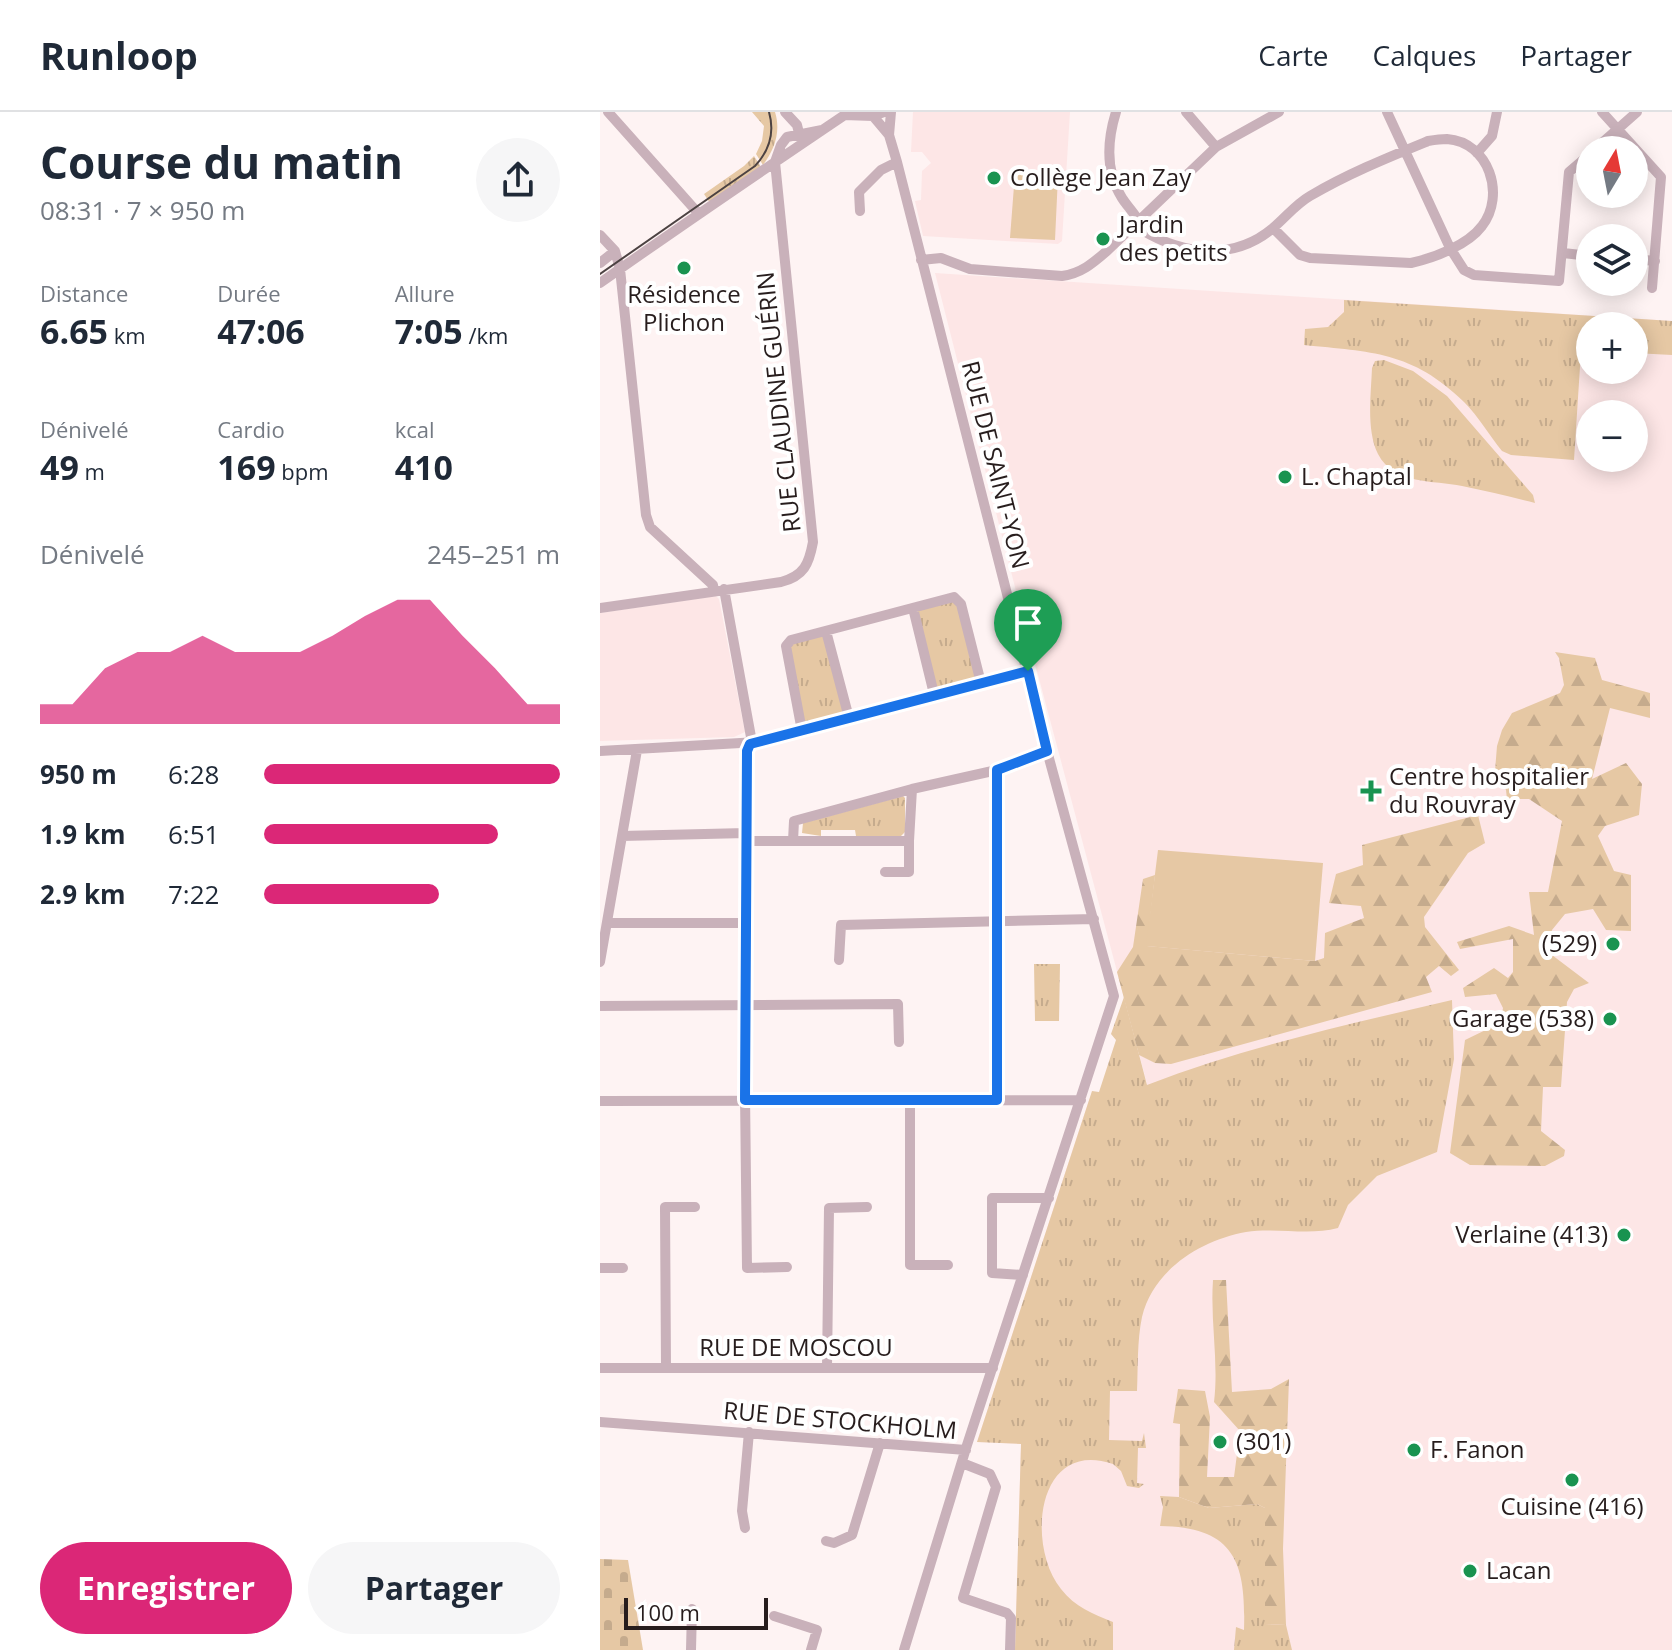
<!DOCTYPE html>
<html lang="fr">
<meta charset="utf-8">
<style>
body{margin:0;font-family:"Open Sans",sans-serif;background:#f6f6f7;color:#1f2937;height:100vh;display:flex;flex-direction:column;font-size:30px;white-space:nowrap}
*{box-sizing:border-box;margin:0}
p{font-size:26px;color:#747a83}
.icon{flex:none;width:44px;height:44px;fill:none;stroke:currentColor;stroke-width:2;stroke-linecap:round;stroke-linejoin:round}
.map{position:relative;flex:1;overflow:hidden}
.sheet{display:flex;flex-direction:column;background:#fff;width:600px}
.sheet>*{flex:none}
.needle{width:52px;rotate:10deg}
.tools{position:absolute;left:976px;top:24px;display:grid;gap:16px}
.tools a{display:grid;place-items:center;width:72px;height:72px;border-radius:50%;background:#fff;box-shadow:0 4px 20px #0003;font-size:40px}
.scale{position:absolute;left:24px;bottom:20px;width:144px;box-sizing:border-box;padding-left:8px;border:4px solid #271d1d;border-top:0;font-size:22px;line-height:28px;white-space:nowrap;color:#271d1d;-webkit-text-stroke:6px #fff;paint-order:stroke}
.pin{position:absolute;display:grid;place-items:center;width:68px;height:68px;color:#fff;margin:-82px -34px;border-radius:50% 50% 50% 0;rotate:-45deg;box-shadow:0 0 8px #0007}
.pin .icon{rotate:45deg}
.round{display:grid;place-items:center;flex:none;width:84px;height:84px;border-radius:42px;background:#f6f6f7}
.summary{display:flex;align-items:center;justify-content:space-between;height:136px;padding:0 40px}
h1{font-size:44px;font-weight:700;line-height:60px}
.figures{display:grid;grid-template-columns:repeat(3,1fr);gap:12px;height:136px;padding:8px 40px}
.figures div{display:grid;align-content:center}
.figures b{font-size:34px;font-weight:700}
.figures small{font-size:22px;font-weight:400}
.figures p{font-size:22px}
.chart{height:224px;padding:16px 40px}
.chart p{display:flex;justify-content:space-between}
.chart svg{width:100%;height:144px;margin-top:8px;fill:#db2777;opacity:.7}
.action{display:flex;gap:16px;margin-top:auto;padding:16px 40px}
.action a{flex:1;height:92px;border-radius:48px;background:#db2777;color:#fff;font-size:32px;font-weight:700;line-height:92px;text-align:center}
.action a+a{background:#f6f6f7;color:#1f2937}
ul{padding:0 40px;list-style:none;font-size:26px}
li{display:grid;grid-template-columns:128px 96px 1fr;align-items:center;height:60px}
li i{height:20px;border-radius:10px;background:#db2777}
header{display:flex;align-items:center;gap:48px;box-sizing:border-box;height:112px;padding:0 40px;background:#fff;border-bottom:2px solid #e0e1e3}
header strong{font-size:38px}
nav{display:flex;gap:44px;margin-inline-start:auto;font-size:28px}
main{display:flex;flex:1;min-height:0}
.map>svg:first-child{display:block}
.built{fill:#fde6e6;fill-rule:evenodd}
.grass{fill:url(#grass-tufts)}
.forest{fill:url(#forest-firs)}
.cemetery{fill:url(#cemetery-stones)}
.pitch{fill:#e6c8a4}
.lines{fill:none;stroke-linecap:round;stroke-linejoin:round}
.minor{stroke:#c9b1ba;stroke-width:10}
.tram{stroke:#4c4242;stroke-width:2}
.route-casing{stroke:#fff;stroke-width:16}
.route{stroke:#1a73e8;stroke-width:10}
.poi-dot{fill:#199350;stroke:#fff;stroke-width:3}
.labels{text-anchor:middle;stroke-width:8;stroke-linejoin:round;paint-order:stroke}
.poi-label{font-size:24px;fill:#271d1d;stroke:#fff;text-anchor:start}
.street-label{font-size:24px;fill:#271d1d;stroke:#fff}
</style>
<header>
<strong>Runloop</strong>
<nav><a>Carte</a><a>Calques</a><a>Partager</a></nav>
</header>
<main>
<section class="sheet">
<div class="summary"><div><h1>Course du matin</h1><p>08:31 · 7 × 950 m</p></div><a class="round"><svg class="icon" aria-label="share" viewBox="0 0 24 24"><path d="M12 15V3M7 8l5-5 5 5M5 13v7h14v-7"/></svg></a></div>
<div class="figures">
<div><p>Distance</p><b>6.65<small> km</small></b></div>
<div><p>Durée</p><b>47:06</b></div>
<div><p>Allure</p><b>7:05<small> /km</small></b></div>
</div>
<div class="figures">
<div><p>Dénivelé</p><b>49<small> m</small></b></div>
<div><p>Cardio</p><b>169<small> bpm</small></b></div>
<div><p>kcal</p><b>410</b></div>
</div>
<div class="chart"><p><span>Dénivelé</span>245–251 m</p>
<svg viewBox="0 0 160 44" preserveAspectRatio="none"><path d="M0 44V38L10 38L20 27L30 22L40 22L50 17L60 22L70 22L80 22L90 17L100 11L110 6L120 6L130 17L140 27L150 38L160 38V44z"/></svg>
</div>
<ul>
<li><b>950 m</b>6:28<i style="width:100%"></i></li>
<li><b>1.9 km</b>6:51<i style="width:79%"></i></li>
<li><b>2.9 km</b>7:22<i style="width:59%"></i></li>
</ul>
<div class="action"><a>Enregistrer</a><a>Partager</a></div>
</section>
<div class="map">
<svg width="1072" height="1538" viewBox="0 0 1072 1538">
<defs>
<pattern id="grass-tufts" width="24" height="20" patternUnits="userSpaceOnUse" patternTransform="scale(2)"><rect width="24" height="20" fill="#e6c8a4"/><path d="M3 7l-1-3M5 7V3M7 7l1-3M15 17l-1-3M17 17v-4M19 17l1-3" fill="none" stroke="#c5ab8d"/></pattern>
<pattern id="forest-firs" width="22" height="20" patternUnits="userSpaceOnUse" patternTransform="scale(2)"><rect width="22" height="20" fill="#e6c8a4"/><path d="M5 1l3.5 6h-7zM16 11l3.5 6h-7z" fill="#c5ab8d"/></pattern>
<pattern id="cemetery-stones" width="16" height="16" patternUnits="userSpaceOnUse" patternTransform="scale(2)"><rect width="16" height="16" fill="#e6c8a4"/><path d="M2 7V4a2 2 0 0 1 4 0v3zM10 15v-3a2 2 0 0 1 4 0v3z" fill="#c5ab8d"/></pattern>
</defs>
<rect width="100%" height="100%" fill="#fef3f3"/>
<!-- built -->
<path class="built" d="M313,0H470L462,129L458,132L323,124L315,89L321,88L322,59L331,51L322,40H311Z
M335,161L1072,209V1538H415L421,1332L377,1330L489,988L547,972L421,499L424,495L423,489L422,484L417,483ZM990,214H1034V258H990ZM990,302H1034V346H990Z
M116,484L119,487L145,620L134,625L0,629V501Z"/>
<!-- grass -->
<path class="grass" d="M152,0H175C181,19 175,37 163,53L156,42L162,29L164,14Z
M154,44L161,55L110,91L104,82L144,54Z
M744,188L1072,209V243L1034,241V214H990V239H981L974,348L911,343L902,339C889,323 879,305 864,290C812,239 771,240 704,233L705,217L728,215L744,200Z
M784,248L813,259L847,284L933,383L935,391C911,385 887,379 862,374C834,368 794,373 778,342C766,318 771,282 772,256L775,249Z
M354,489L357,491L376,567L336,577L317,498Z
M224,523L244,602L205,612L189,535L192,531Z
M303,684L305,686V720L301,724H256L255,718H221V724L202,721L203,711Z
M434,852H460L459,909H435Z
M524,885L547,973C646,935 749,912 852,888L854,947L837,1040L777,1064L748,1093L738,1116C708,1124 676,1115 646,1120C601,1128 553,1158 542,1205C537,1229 538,1255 537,1279H510L509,1328L542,1329L544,1321L546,1336H538L537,1371L544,1372L539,1376L527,1374L521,1359L513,1352C436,1326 426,1434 461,1477C475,1495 493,1502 513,1510V1538H415L421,1332L377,1330L492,979L499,980L516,928L511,922Z
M560,1384L579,1385L609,1396L657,1392L665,1396V1512L686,1513L692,1538H634L636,1515L644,1518C646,1452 636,1415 560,1414L563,1395Z"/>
<!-- forest -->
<path class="forest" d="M955,540L995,546L1002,568L1050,581V606L1010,596L992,667L1026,651L1042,672L1039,703L1005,714L998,724L1014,759L1031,763V819L1006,818L993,797L965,802L952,818L948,840L989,871L974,877L967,890L961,975H943L941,1019L965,1038L964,1044L945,1054L870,1053L850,1041L865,928L900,911L903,896L896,882L865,885L863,876L894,856L908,866L913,860V827L860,837L857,830L909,814L934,823L929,780H948L962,709L929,687H907L906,678L895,659L897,634L902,618L912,601L960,581L964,573L959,546Z
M878,703L885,731L868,741L824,805L825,815L859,858L851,864L839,854L826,865L832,880L571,952L555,951L539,943L517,860L533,835L543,767L555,763L547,834L715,849L724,846L725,821L764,806L761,794L729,791L736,762L763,753L762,733Z
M613,1168H626L632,1280L671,1277L689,1267L683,1437L686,1513L665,1512V1396L657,1392L609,1396L579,1385L580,1312L573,1311L578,1277L605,1279L610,1305L607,1365H634L640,1319L614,1290C619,1250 610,1209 613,1168Z"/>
<!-- cemetery -->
<path class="cemetery" d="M0,1447L28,1448L43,1538H0Z"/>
<!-- pitch -->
<path class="pitch" d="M415,61L458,64L455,128L410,126Z
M558,738L723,751L715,849L546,834Z"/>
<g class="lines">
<!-- minor -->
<path class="minor" d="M8,0L98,101
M185,0L197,13L200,25
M516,0C507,29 505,59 522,86C529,97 539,105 542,118C583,143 634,149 673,116C686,105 696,92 710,84C747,62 789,45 828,29C834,28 841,27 847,27C889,30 906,83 882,114C868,133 834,146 811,151L710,146L700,143L673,116
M586,0L616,35
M787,0L850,136L864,158L874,163L959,169L969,60L990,42
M1002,0L1061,65L1052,176
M244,3L273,4L284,0
M273,4L289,23L297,50L447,639L514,884L367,1333L304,1538
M289,23L291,0
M994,38L1037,0
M877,41L892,24L897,0
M260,99L259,80L281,58L297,50
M0,123L15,139L20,157L46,403L50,415L113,473L114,479
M963,141L990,144
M1034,147L1055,149
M321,148L341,146L370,157L462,164C482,161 493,151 508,138L616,35L679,0
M0,151L15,139
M0,171C82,113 166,56 249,0
M124,477L151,625L147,639L144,893L147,1156L187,1155
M0,496L181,470C204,464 209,452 213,430L175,50L181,33L187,25L222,18
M313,496L334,582
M226,519L249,606
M202,619L186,534L191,528L354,485L361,492L381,571
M0,639L158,630L428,559
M397,658V988
M22,724L146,721
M146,729H309L312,677
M193,729L194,709L312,677L397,658L447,639
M285,760H309V729
M7,811H144
M239,848L241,813L494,807
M0,850L37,638
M0,894L298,892L299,930
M310,988V1153H348
M0,989L481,988
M0,1156H23
M423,1163L392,1161V1086H449
M0,1256H393
M66,1256L65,1095H95
M227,1256L229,1096L267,1095
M0,1310L366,1338
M362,1351L390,1362L396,1375L363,1486L407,1501L411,1506L410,1538
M145,1416L142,1399L149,1320
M226,1429L234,1431L252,1423L280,1331
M174,1504L217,1518L211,1538
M91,1538L92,1497"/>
<!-- tram -->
<path class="tram" d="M0,162L155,54C170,38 175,21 169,0"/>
</g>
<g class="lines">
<!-- route casing -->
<g class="route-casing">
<path id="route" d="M428,559L447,639L397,658V988H145L147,639L150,632Z"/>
</g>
<!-- route -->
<use href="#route" class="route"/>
</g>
<!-- markers -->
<g class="poi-dot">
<circle cx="394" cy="66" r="8"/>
<circle cx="503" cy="127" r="8"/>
<circle cx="84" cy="156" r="8"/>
<circle cx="685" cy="365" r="8"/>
<path d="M767 667h8v8h8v8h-8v8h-8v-8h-8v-8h8z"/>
<circle cx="1013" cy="832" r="8"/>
<circle cx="1010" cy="907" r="8"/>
<circle cx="1024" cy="1123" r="8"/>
<circle cx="620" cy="1330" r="8"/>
<circle cx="814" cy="1338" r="8"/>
<circle cx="972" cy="1368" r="8"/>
<circle cx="870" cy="1459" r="8"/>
</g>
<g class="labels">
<!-- poi labels -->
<g class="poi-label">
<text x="410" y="74">Collège Jean Zay</text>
<text x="519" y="121">Jardin<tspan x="519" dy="28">des petits</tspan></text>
<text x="84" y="191" text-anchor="middle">Résidence<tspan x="84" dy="28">Plichon</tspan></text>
<text x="701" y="373">L. Chaptal</text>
<text x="789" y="673">Centre hospitalier<tspan x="789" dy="28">du Rouvray</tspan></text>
<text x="997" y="840" text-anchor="end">(529)</text>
<text x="994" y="915" text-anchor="end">Garage (538)</text>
<text x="1008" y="1131" text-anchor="end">Verlaine (413)</text>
<text x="636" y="1338">(301)</text>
<text x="830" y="1346">F. Fanon</text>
<text x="972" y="1403" text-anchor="middle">Cuisine (416)</text>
<text x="886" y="1467">Lacan</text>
</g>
<!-- street labels -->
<g class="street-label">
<text transform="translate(179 290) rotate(-96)" y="8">RUE CLAUDINE GUÉRIN</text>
<text transform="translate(395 353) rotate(76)" y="8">RUE DE SAINT-YON</text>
<text x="196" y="1244">RUE DE MOSCOU</text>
<text transform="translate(240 1309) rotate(5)" y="8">RUE DE STOCKHOLM</text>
</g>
</g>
</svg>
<div class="tools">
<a><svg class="needle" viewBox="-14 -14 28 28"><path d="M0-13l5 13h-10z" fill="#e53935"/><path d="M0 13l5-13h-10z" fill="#747a83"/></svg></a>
<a><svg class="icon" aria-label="layers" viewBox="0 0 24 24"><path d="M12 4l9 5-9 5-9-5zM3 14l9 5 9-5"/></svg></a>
<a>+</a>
<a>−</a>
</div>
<div class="scale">100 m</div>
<div class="pin" style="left:428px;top:559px;background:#1e9e55"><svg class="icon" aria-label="arrive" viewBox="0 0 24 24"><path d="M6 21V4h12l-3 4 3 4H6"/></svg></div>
</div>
</main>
